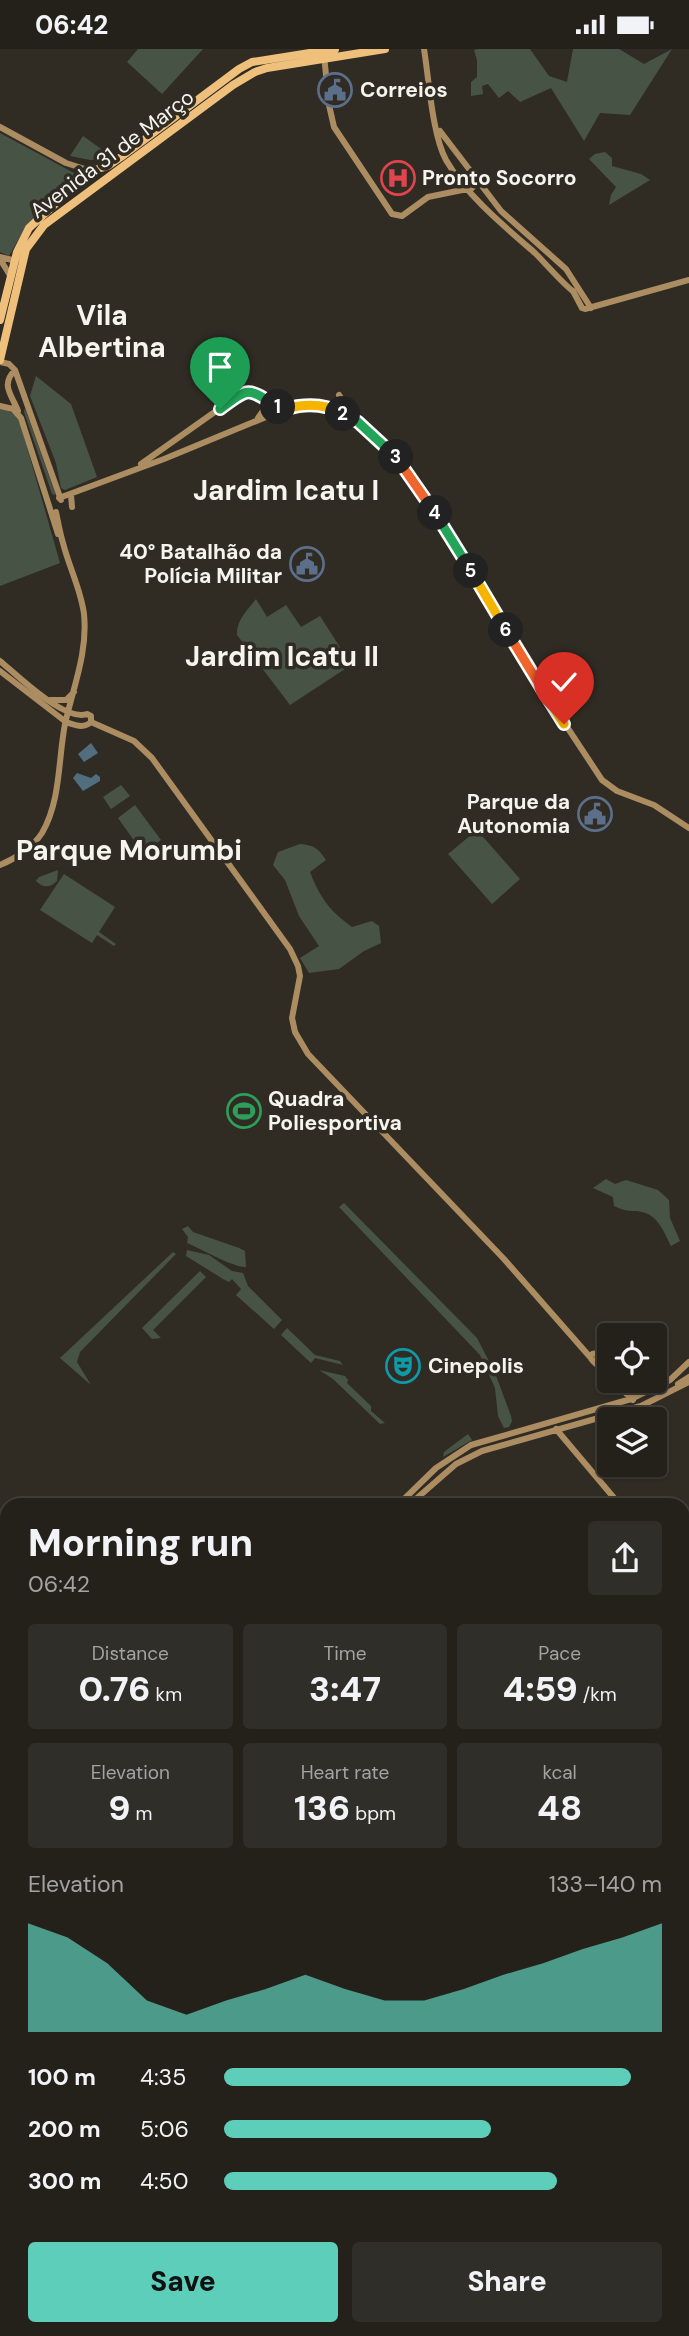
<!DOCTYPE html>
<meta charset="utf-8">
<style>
body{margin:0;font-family:"DM Sans",sans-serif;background:#302e28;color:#f1f3f6;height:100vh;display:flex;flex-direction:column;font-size:26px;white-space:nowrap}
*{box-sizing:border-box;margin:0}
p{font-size:23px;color:#a3a3a3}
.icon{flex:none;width:38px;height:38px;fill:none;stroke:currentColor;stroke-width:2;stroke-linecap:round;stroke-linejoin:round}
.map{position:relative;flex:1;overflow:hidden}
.drawer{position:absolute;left:0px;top:1449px;width:690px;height:838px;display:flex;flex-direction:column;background:#24211b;border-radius:21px 21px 0 0;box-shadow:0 2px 5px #0004,0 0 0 2px #413e3a}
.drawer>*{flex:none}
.buttons{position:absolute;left:597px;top:1274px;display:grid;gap:14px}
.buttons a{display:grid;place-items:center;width:70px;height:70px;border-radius:7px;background:#24211b;box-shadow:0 2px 5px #0004,0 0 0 2px #413e3a;font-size:35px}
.pin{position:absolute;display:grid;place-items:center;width:60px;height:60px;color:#fff;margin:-72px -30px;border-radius:50% 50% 50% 0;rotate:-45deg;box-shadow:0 0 7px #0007}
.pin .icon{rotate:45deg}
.km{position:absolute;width:35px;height:35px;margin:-18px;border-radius:50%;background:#222;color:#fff;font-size:19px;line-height:35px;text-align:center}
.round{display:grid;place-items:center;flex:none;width:74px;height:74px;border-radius:7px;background:#302e28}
.head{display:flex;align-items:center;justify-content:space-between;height:119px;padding:0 28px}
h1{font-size:38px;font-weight:800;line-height:52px}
.stats{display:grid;grid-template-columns:repeat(3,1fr);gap:10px;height:119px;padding:7px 28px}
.stats div{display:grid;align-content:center;border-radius:7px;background:#302e28;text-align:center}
.stats b{font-size:35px;font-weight:800}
.stats small{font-size:19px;font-weight:400}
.stats p{font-size:19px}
.chart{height:196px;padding:14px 28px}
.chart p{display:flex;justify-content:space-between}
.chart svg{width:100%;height:126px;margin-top:7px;fill:#5dceb9;opacity:.7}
.cta{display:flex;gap:14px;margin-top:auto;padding:14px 28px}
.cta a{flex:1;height:80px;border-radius:7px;background:#5dceb9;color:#111;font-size:28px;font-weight:800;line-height:80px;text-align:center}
.cta a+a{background:#302e28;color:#f1f3f6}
ul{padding:0 28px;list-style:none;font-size:23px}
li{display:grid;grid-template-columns:112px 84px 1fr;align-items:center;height:52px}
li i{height:18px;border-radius:9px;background:#5dceb9}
.status{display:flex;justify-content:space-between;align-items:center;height:49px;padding:0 35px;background:#24211b;direction:ltr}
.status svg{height:19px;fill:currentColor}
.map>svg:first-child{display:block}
.green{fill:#475445}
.water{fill:#516e7e}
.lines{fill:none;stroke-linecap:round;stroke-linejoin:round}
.stream{stroke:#516e7e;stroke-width:2}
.secondary{stroke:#ac8d62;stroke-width:6}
.highway{stroke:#efc07b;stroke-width:8}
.split-1-casing{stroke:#fff;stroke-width:14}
.split-2-casing{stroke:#fff;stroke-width:14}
.split-3-casing{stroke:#fff;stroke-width:14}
.split-4-casing{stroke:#fff;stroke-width:14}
.split-5-casing{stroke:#fff;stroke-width:14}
.split-6-casing{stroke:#fff;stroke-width:14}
.split-7-casing{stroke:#fff;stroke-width:14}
.split-8-casing{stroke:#fff;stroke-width:14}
.split-1{stroke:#22a559;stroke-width:9}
.split-2{stroke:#f5b400;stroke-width:9}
.split-3{stroke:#22a559;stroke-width:9}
.split-4{stroke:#f0652b;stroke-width:9}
.split-5{stroke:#22a559;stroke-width:9}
.split-6{stroke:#f5b400;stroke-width:9}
.split-7{stroke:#f0652b;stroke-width:9}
.split-8{stroke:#f5b400;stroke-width:9}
.labels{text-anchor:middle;stroke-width:7;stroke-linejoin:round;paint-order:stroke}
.poi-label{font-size:21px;font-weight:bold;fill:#f7f4ef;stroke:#302c24;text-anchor:start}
.street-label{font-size:21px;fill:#f7f4ef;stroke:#302c24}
.district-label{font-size:28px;font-weight:bold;fill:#f7f4ef;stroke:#302c24}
</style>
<div class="status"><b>06:42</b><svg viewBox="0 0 49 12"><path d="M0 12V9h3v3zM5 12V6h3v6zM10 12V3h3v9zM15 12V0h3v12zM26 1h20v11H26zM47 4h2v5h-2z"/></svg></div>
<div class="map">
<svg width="689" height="2287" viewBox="0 0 689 2287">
<rect width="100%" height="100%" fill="#302c24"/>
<!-- green -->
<path class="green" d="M138,0H203L162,45L127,13Z
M478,0H530L549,27L567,33L573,0H619L644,15L672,0L630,66L600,64L584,92L551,39L520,53L508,42L499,49L488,35L482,37L483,45L471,47V33L477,28V11L474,1Z
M0,84L74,124L75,127L71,135L24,181L9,207L0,203Z
M83,87L104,102L101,104L105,110L90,111L70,107Z
M605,103L612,109V117L641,125L650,131L609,156L611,146L616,138L589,110L595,105Z
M36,327L71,355L97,428L65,441L61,439L56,414L30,347Z
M0,359L16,365L21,377L60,514L0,537Z
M25,359L55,444V446L52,445L24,363Z
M256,550L267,568L286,556L301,578L320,567L345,606L348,613L345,620L290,656L237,586C236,571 248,561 256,550Z
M121,736L130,747L111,760L103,748Z
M135,756L161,791L143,804L118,769Z
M477,781L520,830L492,855L448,805Z
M300,795C314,796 319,800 326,811L310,823C320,849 330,862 352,878L372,872L379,877L381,894L364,902L339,920L309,924L300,909L319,897L299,867L285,831L273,816L278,803Z
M58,821L57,832C50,839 43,839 36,832L39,828Z
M64,825L115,858L99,883L116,895L114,897L97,886L92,894L40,861Z
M606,1130L615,1135L626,1131L658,1141L669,1151L670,1169L680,1192L671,1197C663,1181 657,1163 636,1162C627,1162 622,1161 614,1157L613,1148L593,1139Z
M344,1154L477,1289L495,1324L511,1367L512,1372L509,1378L504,1379L498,1367L495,1339L480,1306L339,1158Z
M188,1177L193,1183L239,1199L245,1202L246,1218C234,1219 202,1200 187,1194L188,1188L182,1180Z
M187,1201L209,1206L232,1222L243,1224L248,1237L282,1271L274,1280L236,1246L241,1240L232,1230L229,1233L223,1230L186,1207Z
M173,1203L176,1205L80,1303L77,1313L91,1336L60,1309Z
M200,1222L206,1228L153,1281L161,1289L152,1290L142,1279Z
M287,1279L315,1306L340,1312L343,1316L315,1309L311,1314L281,1286Z
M319,1321L345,1327L348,1331L347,1334L371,1357V1362L385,1374L380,1375L333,1330Z
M468,1385L472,1391L443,1408L444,1403Z
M7,2014V2108H0V2016Z
M310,2280H349L350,2287H300Z"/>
<!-- water -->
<path class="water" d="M91,694L98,704L84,713L78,705Z
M77,724L91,729L96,725L100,728V732L83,742L73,729Z"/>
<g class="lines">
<!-- stream -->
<path class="stream" d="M0,2060L7,2058"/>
<!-- secondary -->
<path class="secondary" d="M424,0C429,30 432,85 446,111C466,146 505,178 535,204C543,212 567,239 573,242L582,259L585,260L689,231
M324,6L329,56L334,78L392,165L402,167L428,148L472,139L477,133
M0,78L66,114L91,122
M440,82L501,162L566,220L591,259
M0,208L12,211L24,207
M0,210L11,228
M0,313L9,315L15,321L61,451
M15,321C0,336 12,346 18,362
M339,346L356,371
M0,357L13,360L21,369L58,485
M258,369L265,359L264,349
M141,415L243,343L257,344L283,361
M71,446L72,458
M59,449L164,410L283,361L314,356L339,362L358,373L377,388L400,412L472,524L546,646L602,731L617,742L654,756L689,779
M0,612C18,627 65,673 87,665L91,667V673
M0,622L66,673C74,676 84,680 91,673
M50,651H66L74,643
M91,673L134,692L152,709L290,900L298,917L300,927L292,969L295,983L308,1005L504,1210L590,1308
M0,816C15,810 33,798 42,784C61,751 58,711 65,675C73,639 88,603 84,565C81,541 69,518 63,494C60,484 58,473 56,463
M590.5 1308a3.5 3.5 0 1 1 7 0a3.5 3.5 0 1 1-7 0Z
M593,1312L609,1327
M613,1332L633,1351
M678,1335L689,1328
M556,1380L620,1456
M398,1456L436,1419L471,1396L631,1350L670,1331L689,1313
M409,1456L456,1415L482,1402L641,1357L689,1333
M0,1532L7,1536
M682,1532L689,1540
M0,1748L7,1745
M0,1759L7,1755
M682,2092L689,2087
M682,2097L689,2093
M682,2104L689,2100
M682,2147L689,2154
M411,2287L435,2280"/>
<!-- highway -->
<path class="highway" d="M0,271L17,203L29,179L91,122L108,117L121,108L239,20L252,13L335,0
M0,311L26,200L44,176L233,36L255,23L267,19L385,0
M0,1549L7,1554
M0,1558L7,1565
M0,1566L7,1573
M0,1574L7,1581
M0,1593L7,1599
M682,2172L689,2178
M682,2183L689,2190
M682,2194L689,2200
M682,2206L689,2213"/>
</g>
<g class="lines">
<!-- split-1 casing -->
<g class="split-1-casing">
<path id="split-1" d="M220,360C250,338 246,338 278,358"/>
</g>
<!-- split-2 casing -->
<g class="split-2-casing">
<path id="split-2" d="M278,358C286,362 291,358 299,357C315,355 330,357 343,365"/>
</g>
<!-- split-3 casing -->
<g class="split-3-casing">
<path id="split-3" d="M343,365L358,373L396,408"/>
</g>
<!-- split-4 casing -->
<g class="split-4-casing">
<path id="split-4" d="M396,408L435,464"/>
</g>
<!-- split-5 casing -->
<g class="split-5-casing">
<path id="split-5" d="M435,464L471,522"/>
</g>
<!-- split-6 casing -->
<g class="split-6-casing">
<path id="split-6" d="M471,522L506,581"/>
</g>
<!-- split-7 casing -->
<g class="split-7-casing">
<path id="split-7" d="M506,581L542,640"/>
</g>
<!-- split-8 casing -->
<g class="split-8-casing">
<path id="split-8" d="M542,640L564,675"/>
</g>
<!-- split-1 -->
<use href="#split-1" class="split-1"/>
<!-- split-2 -->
<use href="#split-2" class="split-2"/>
<!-- split-3 -->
<use href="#split-3" class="split-3"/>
<!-- split-4 -->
<use href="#split-4" class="split-4"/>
<!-- split-5 -->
<use href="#split-5" class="split-5"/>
<!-- split-6 -->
<use href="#split-6" class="split-6"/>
<!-- split-7 -->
<use href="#split-7" class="split-7"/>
<!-- split-8 -->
<use href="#split-8" class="split-8"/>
</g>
<!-- icons -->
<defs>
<g id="civic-ring" transform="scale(1.75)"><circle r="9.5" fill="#302c24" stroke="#5c6f8a" stroke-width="1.5"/><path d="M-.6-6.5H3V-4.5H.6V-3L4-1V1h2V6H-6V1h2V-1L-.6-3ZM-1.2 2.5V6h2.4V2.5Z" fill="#5c6f8a"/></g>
<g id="hospital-ring" transform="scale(1.75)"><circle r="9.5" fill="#302c24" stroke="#e0444e" stroke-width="1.5"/><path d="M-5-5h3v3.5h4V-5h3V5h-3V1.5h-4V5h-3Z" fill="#e0444e"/></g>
<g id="stadium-ring" transform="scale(1.75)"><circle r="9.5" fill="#302c24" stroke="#2e9e5b" stroke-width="1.5"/><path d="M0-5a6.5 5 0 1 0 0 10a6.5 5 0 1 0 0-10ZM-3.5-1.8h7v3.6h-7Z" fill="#2e9e5b"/></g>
<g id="theatre-ring" transform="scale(1.75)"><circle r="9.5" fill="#302c24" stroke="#0f9aa8" stroke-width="1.5"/><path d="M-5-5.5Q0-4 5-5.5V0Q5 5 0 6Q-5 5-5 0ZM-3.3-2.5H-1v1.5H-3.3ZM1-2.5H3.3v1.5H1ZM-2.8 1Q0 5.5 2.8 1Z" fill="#0f9aa8"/></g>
</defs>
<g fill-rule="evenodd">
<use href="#civic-ring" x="335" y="41"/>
<use href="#hospital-ring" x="398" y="129"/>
<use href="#civic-ring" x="307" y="515"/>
<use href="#civic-ring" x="595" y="765"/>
<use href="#stadium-ring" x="244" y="1062"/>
<use href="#theatre-ring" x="403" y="1317"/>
</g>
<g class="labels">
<!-- poi labels -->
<g class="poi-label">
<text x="360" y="48">Correios</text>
<text x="422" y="136">Pronto Socorro</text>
<text x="282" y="510" text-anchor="end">40° Batalhão da<tspan x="282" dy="24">Polícia Militar</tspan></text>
<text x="570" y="760" text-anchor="end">Parque da<tspan x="570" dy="24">Autonomia</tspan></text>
<text x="268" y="1057">Quadra<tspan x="268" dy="24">Poliesportiva</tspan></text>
<text x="428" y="1324">Cinepolis</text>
</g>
<!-- street labels -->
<g class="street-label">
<text transform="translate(112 105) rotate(-37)" y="7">Avenida 31 de Março</text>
</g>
<!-- district labels -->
<g class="district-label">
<text x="102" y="276">Vila<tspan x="102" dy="32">Albertina</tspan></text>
<text x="286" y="451">Jardim Icatu I</text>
<text x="282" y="617">Jardim Icatu II</text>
<text x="129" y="811">Parque Morumbi</text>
</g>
</g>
</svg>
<div class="buttons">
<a><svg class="icon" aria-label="locate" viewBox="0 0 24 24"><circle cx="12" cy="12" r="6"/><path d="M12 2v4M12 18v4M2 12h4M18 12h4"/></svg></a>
<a><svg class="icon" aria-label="layers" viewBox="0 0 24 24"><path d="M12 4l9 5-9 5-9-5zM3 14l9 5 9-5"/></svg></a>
</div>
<div class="pin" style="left:220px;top:360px;background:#1e9e55"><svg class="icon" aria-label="arrive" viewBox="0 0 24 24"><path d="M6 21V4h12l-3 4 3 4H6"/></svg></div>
<div class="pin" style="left:564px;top:675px;background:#d93025"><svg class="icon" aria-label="check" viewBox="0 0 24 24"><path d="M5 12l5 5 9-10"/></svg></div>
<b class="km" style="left:278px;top:358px">1</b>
<b class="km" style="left:343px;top:365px">2</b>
<b class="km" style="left:396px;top:408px">3</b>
<b class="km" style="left:435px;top:464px">4</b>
<b class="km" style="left:471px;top:522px">5</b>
<b class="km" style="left:506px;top:581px">6</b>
<section class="drawer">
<div class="head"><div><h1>Morning run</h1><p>06:42</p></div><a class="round"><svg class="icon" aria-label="share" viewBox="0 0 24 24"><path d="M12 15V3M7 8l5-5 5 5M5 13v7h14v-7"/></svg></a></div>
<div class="stats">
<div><p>Distance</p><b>0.76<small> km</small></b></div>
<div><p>Time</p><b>3:47</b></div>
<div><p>Pace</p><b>4:59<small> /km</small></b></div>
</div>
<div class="stats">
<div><p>Elevation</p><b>9<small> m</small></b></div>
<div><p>Heart rate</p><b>136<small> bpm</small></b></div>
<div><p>kcal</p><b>48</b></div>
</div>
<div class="chart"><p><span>Elevation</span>133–140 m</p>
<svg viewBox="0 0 160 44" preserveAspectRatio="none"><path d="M0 44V6L10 11L20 20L30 33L40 38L50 33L60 29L70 24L80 29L90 33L100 33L110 29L120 24L130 20L140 15L150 11L160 6V44z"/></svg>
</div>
<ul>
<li><b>100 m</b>4:35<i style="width:93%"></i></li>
<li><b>200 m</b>5:06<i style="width:61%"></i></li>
<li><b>300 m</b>4:50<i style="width:76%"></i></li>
</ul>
<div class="cta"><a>Save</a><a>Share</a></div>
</section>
</div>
